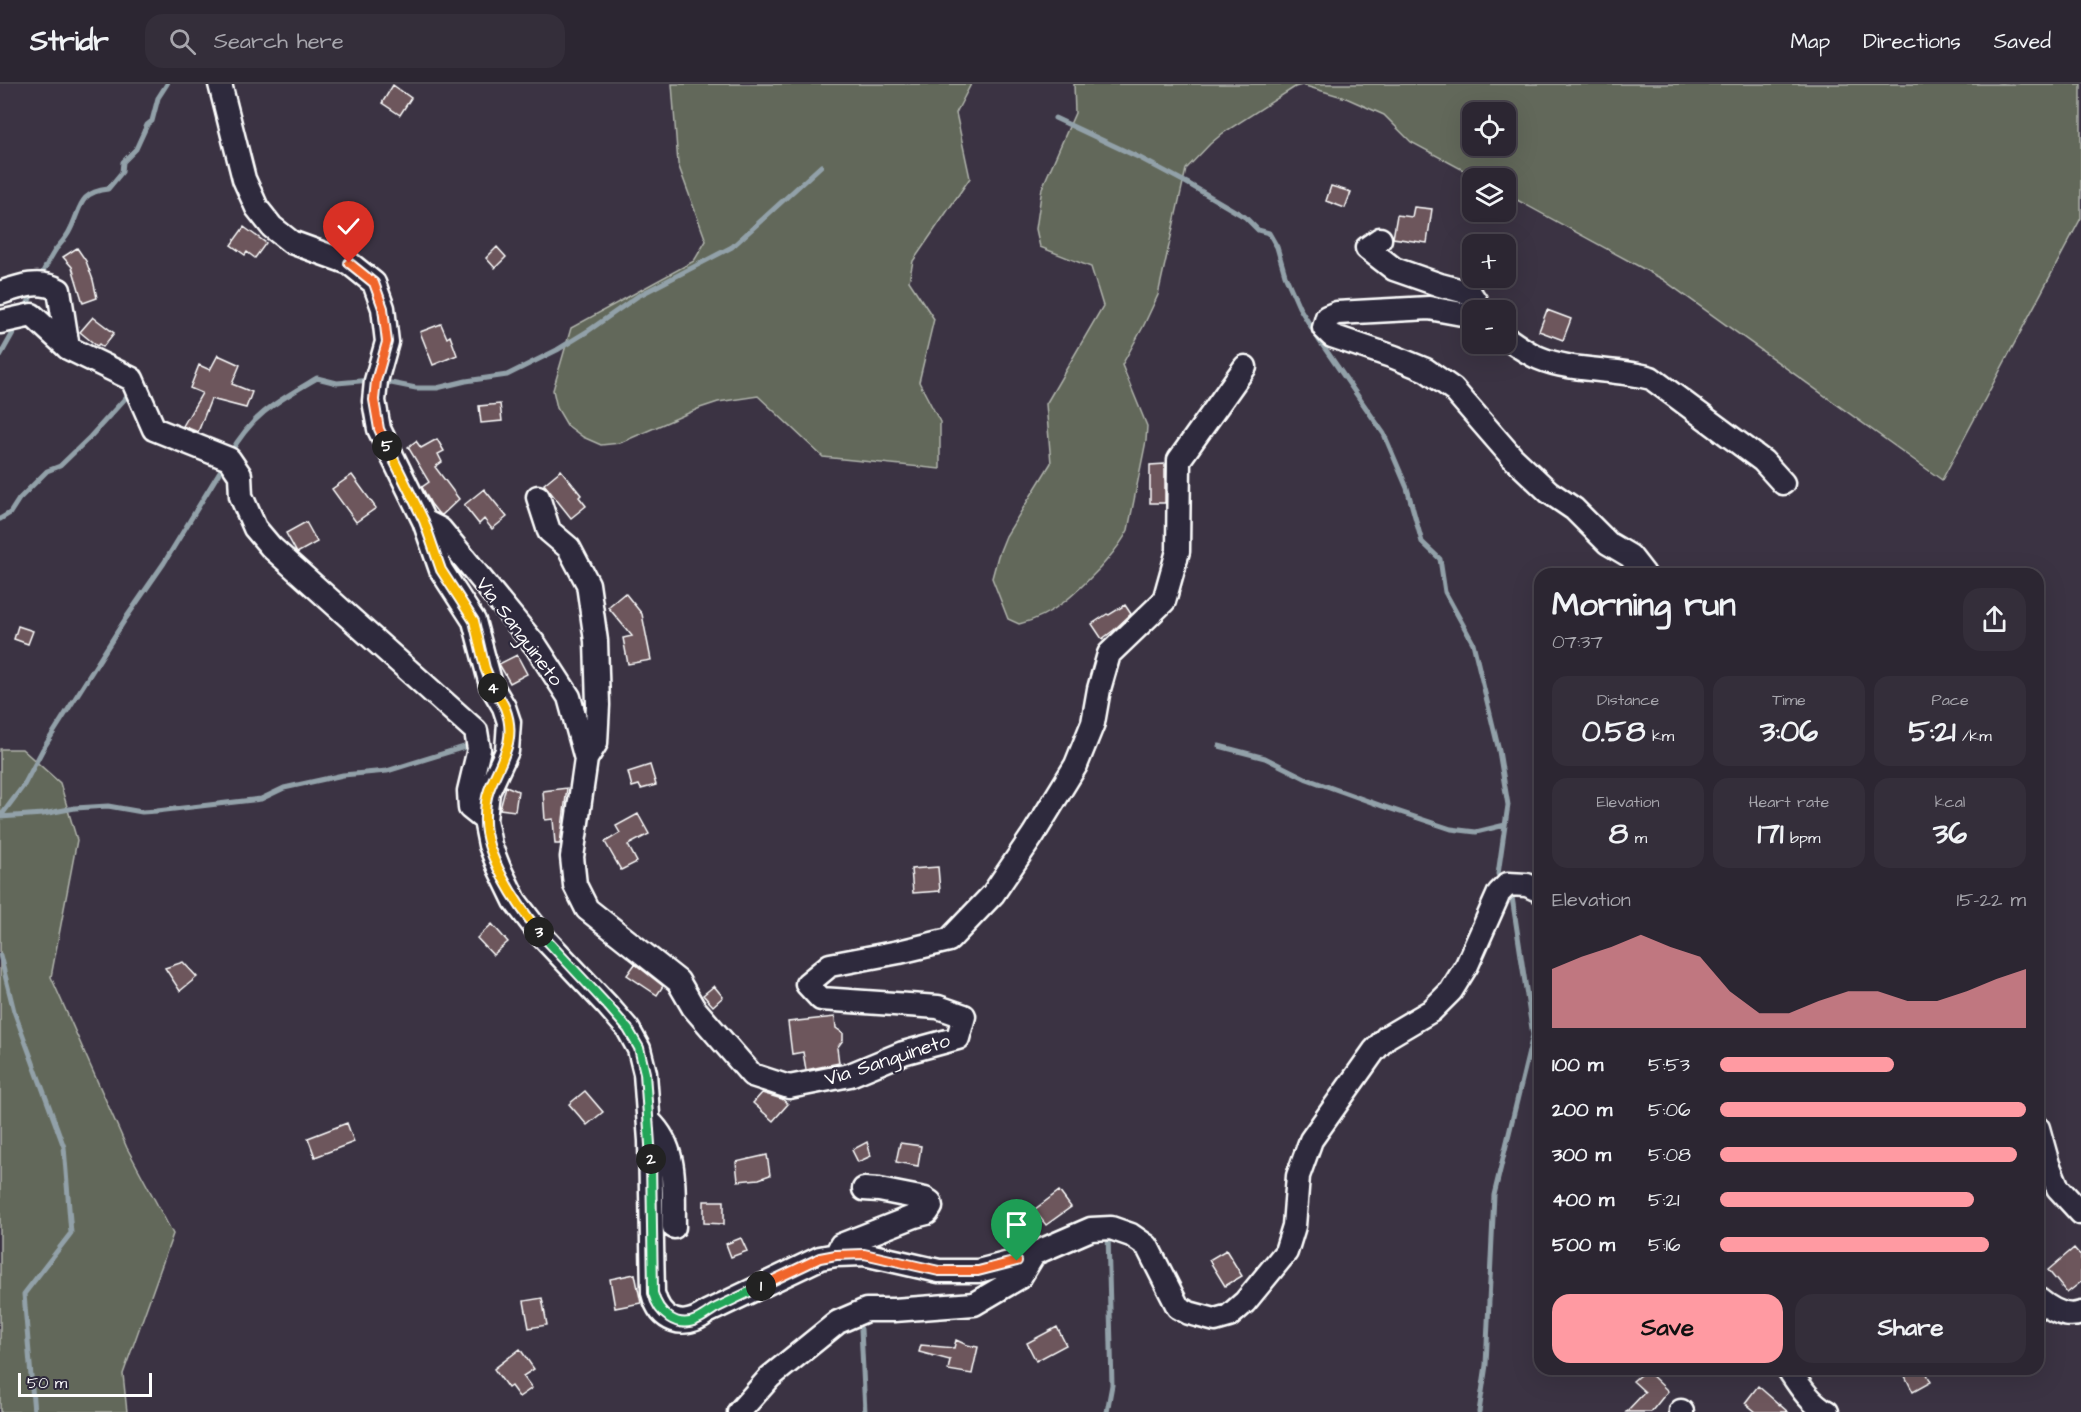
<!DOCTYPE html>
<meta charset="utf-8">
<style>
body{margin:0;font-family:"Architects Daughter",sans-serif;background:#342e3a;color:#f1f3f6;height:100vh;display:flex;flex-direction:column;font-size:22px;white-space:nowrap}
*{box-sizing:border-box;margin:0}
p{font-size:20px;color:#a6a5ac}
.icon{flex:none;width:33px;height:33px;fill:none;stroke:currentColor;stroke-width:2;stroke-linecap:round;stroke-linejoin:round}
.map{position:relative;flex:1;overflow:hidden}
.drawer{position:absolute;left:1534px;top:484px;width:510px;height:807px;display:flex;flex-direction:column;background:#2c2632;border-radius:18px;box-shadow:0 6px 24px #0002,0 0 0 2px #48434d}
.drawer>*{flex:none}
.tools{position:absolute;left:1462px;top:18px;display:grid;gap:12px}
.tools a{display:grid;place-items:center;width:54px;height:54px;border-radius:12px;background:#2c2632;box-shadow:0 6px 24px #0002,0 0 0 2px #48434d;font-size:30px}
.scale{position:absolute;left:18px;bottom:15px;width:134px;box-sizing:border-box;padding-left:6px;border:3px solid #fff;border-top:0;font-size:16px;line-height:21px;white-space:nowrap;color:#fff;-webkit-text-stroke:4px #2f2a3d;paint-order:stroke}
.pin{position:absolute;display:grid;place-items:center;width:51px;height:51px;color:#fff;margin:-62px -26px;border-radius:50% 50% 50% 0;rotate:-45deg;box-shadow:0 0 6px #0007}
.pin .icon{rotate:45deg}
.km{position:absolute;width:30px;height:30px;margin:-15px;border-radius:50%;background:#222;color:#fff;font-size:16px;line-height:30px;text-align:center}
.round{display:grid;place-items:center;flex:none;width:63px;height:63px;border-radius:18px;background:#342e3a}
.headline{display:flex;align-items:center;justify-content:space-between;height:102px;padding:0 18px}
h1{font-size:33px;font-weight:800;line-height:45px}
.figures{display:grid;grid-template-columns:repeat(3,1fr);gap:9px;height:102px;padding:6px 18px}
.figures div{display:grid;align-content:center;border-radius:15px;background:#342e3a;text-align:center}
.figures b{font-size:30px;font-weight:800}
.figures small{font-size:16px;font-weight:400}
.figures p{font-size:16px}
.chart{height:168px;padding:12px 18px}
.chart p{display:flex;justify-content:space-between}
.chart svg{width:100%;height:108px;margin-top:6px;fill:#ff9aa2;opacity:.7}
.action{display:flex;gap:12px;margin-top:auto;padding:12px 18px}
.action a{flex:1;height:69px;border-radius:18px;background:#ff9aa2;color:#111;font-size:24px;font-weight:800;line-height:69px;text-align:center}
.action a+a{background:#342e3a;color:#f1f3f6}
ul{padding:0 18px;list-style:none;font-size:20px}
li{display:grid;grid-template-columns:96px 72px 1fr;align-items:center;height:45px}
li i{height:15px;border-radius:8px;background:#ff9aa2}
header{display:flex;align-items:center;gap:36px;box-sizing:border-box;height:84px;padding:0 30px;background:#2c2632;border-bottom:2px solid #48434d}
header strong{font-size:28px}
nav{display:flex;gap:33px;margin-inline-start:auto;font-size:21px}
.search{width:420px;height:54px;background:#342e3a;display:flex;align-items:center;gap:15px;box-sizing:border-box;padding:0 21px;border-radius:18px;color:#a6a5ac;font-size:22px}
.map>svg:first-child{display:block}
.green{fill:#62685a;stroke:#b0b4ac;stroke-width:1.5;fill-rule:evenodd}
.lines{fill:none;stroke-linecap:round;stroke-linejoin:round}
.stream{stroke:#92a1a9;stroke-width:5}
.building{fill:#6d575c;stroke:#fff;stroke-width:1.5}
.minor-casing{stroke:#fff;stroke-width:27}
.minor{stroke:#2f2a3d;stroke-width:22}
.split-1-casing{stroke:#fff;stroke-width:12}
.split-2-casing{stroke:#fff;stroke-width:12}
.split-3-casing{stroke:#fff;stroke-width:12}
.split-4-casing{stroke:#fff;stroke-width:12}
.split-5-casing{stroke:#fff;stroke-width:12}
.split-6-casing{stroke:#fff;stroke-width:12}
.split-1{stroke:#f0652b;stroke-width:8}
.split-2{stroke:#22a559;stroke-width:8}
.split-3{stroke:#22a559;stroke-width:8}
.split-4{stroke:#f5b400;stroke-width:8}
.split-5{stroke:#f5b400;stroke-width:8}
.split-6{stroke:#f0652b;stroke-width:8}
.labels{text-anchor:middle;stroke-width:4.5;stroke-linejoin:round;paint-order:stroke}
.street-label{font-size:20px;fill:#fff;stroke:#2f2a3d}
</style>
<header>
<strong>Stridr</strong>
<div class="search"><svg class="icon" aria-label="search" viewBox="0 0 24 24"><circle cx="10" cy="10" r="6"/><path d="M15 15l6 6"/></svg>Search here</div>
<nav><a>Map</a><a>Directions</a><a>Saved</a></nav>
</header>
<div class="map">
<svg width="2081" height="1328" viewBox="0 0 2081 1328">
<rect width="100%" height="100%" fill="#3b3343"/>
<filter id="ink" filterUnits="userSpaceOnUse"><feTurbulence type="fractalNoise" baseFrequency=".0167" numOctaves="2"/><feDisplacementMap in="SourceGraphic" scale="12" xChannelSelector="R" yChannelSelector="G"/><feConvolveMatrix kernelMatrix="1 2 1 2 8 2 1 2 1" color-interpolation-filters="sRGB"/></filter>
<g filter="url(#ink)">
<!-- green -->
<path class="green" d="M672,0H971L956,29L970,94L913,177L909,197L934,235L919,298L940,338V385L823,373L758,312L718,318L700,324L620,359L601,361L583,353L567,341L557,324L553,306L571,244L694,177L706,157L678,80Z
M1074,0H2081V134L1942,396L1662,195L1506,110V94H1478L1411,58L1384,31L1346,14L1302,1L1295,3L1223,49L1210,60L1186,85L1158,211L1143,243L1122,281L1147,342L1146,357L1128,446C1121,461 1111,471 1100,484C1077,508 1054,532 1019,540L1008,535L992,494L998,472L1006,452L1051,379L1046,320L1103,222L1091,183L1040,163L1036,145L1042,104L1075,29ZM1473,28H1506V62H1473Z
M0,665H22L60,699L77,756L51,893L127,1064L173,1150L123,1290L127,1328H0Z"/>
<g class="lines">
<!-- stream -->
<path class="stream" d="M1055,34L1140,74L1187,99L1245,133L1258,146L1269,149L1277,163L1285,191L1299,223L1319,256L1384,350L1407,404L1422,458L1440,475L1445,508L1473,559L1499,667L1508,721L1498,790
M40,193C45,184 50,174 56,165C61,159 67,153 70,146C81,125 78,108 108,105L122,88L123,78L136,65L147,41L152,37L158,14L167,0
M25,226L33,207
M0,272L18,240
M381,297L416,304H437L466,297L507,291L557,266L588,247L638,212L732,163L821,82
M230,370C252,330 278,317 317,294L337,299L371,296
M0,435L10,429L19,415L47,387L60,382L90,353L131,308
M1219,662L1265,674L1307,695L1382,722L1451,745L1476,748L1505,741
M0,733L24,701L43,665L126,534L164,479L225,379
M0,733L43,730L75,724L108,722L142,728L157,727L261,715L284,704L343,691L387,687L471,661
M0,871L14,927L64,1063L71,1149L24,1210L34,1328
M861,1245L865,1328
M1107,1328L1112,1301L1108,1150
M1479,1328L1486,1281L1494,1111L1533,951L1512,813"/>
</g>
<!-- building -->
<path class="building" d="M393,1L411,14L400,31L382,19Z
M1331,102L1351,108L1345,124L1326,117Z
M1414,123L1432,125L1427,159L1393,154L1397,131L1412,133Z
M244,143L266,159L255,174L247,168L245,171L231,161Z
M497,163L506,173L495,184L486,174Z
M77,164L86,177L93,196L97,214L83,219L72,183L63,173Z
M1547,226L1571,235L1563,256L1539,247Z
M93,233L114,249L103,263L99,260L97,262L80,248Z
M441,240L447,254L450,252L457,271L433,281L420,248Z
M218,271L240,281L232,300L252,308L246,324L211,315L198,348L183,342L202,309L190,304L199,281L210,286Z
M500,320L502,337L481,339L479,322Z
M437,355L444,367L438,370L442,378L435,383L459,415L442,431L438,429L431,420L422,403L429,398L408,363L416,357L421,364Z
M1165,380V419H1150V381Z
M561,386L581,411L579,413L586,422L571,434L544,400Z
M352,391L376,424L356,438L332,405Z
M484,405L507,433L492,445L484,435L479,440L464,421Z
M306,438L317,458L297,469L286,449Z
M625,509L642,530L651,576L628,580L623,554L632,552L608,523Z
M1125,521L1131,530L1114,546L1102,555L1092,540L1107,530L1109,531Z
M18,542L33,547L28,560L14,555Z
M517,571L527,590L510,599L499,580Z
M650,681L656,701L641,705L639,701L632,703L628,688Z
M506,702L518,707L515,727L500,725Z
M567,704L560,760H555L553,735L545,736L543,707Z
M638,730L649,750L628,761L637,778L621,786L605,758L620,749L616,742Z
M938,783L940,807L913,809L911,785Z
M492,840L508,858L493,871L477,854Z
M183,878L197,893L180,907L165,884Z
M635,880L663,902L657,911L627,891Z
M714,902L723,913L713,922L703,911Z
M835,933L836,944L843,949V956L837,964L839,979L806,986L803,968L792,970L788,938Z
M585,1007L603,1028L587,1041L569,1020Z
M762,1009L782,1015L788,1020L773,1037L753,1019Z
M347,1039L354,1058L315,1073L308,1054Z
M867,1058L871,1072L858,1078L852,1066Z
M900,1059L921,1062L918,1082L896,1078Z
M767,1071L770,1091L759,1095L738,1097L736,1078Z
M1059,1107L1071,1123L1046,1141L1034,1126Z
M704,1117H724V1140L704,1139Z
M741,1154L747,1167L731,1173L726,1160Z
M2074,1164L2081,1172V1198L2067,1209L2048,1186Z
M1226,1166L1242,1192L1225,1202L1209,1176Z
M635,1190L641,1219L615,1224L610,1195Z
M542,1214L547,1241L529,1244L524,1217Z
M1057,1243L1066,1261L1036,1277L1027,1259Z
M956,1256L967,1261L978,1263L972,1290L948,1286L950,1276L919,1268L921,1261L954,1264Z
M520,1265L534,1285L523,1292L532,1304L519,1313L511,1302L508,1304L494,1285Z
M1646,1286L1668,1307L1651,1328H1626L1645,1308L1633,1297Z
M1902,1286H1925L1931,1298L1913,1308Z
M1758,1302L1788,1328H1756L1745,1319Z"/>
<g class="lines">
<!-- minor casing -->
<g class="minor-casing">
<path id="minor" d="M220,0L244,95L257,124L272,143L291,158L349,179L374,199L383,224L387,258L376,297L374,317L379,345L424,437L441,486L474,537L491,601L504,623L509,638L507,667L488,708L485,736L490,761L499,784L515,817L541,851L608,922L628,945L639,965L645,989L650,1057L653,1209C660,1238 684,1246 707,1228L820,1174L836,1171L864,1170L939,1187H978L1017,1177L1091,1145L1111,1144L1131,1151L1147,1162L1178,1223L1189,1229L1215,1236L1229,1232L1245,1218L1286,1168L1294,1142L1298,1092L1311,1056L1374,967L1387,953L1431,927L1451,907L1467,881L1499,809L1508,800L1527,801L1540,807
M1380,155L1367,164L1394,185L1440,201L1470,209L1476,218L1475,226
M0,209C20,202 40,195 59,206L68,264L132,295L154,345L229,375L240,391L241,412L255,444L271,463L476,647L479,665L469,707L470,724L485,736
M1473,232L1429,224L1337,229L1327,233L1324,244L1332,252L1394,273L1426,286L1453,305L1512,373L1549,408L1574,425L1608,459L1630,472L1644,490
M0,238L32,231L68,264
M1506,254C1517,261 1527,269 1539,274C1572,288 1615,284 1651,294L1763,377L1783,399
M538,413L549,447L569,464L588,500L596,557L598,621L596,659L586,675
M424,437L440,445L455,463L536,562L569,613L586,675L572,773L575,801L587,825L678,897L693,923L752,991L789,1003L850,991L903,969L958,954L964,932L938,923L821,915L807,900L830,881L899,868L949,856L993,810L1033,751L1076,681L1093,639L1099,605L1109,570L1164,517L1178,467L1179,376L1245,283
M649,1037C679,1065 673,1105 674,1143
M2038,1044L2048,1080L2058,1104L2081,1129
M836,1171L841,1161L915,1132L927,1129L931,1123L930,1118L925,1115L879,1106L864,1105
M2038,1215C2050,1225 2065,1235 2081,1229
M1789,1286C1799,1301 1810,1319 1827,1328
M1681,1327L1682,1328
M739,1328L770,1293L838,1238L866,1226H894L974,1220L1020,1193L1034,1170"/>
</g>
<!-- minor -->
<use href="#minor" class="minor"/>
</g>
</g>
<g class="lines" filter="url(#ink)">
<!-- split-1 casing -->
<g class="split-1-casing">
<path id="split-1" d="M761,1202L820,1174L836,1171L864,1170L939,1187H978L1017,1177"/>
</g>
<!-- split-2 casing -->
<g class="split-2-casing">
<path id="split-2" d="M651,1075L653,1209C658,1229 677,1246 698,1235C704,1232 709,1228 714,1225C730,1217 746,1210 761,1202"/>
</g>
<!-- split-3 casing -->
<g class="split-3-casing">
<path id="split-3" d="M539,848L608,922L628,945L639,964L645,989L651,1075"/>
</g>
<!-- split-4 casing -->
<g class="split-4-casing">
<path id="split-4" d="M493,604C497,610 502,617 505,624C518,657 500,677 489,706C486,714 485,725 485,733C483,770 517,820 539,848"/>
</g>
<!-- split-5 casing -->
<g class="split-5-casing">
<path id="split-5" d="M387,362L424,437L441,486L474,537L485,584L493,604"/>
</g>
<!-- split-6 casing -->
<g class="split-6-casing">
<path id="split-6" d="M349,179L374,199L383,224L387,258L376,297L374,316L379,345L387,362"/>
</g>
<!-- split-1 -->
<use href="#split-1" class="split-1"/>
<!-- split-2 -->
<use href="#split-2" class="split-2"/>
<!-- split-3 -->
<use href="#split-3" class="split-3"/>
<!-- split-4 -->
<use href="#split-4" class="split-4"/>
<!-- split-5 -->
<use href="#split-5" class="split-5"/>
<!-- split-6 -->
<use href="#split-6" class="split-6"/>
</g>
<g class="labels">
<!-- street labels -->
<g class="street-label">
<text transform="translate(520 547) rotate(53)" y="7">Via Sanguineto</text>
<text transform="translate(887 975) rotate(-18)" y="7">Via Sanguineto</text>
</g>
</g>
</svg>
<div class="tools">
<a><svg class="icon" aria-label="locate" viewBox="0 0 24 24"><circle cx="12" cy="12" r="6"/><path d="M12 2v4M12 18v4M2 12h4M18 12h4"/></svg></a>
<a><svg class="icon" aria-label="layers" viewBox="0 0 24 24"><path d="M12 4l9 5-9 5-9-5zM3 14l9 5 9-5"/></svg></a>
<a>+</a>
<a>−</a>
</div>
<div class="scale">50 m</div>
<div class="pin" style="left:1017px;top:1177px;background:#1e9e55"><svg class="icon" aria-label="arrive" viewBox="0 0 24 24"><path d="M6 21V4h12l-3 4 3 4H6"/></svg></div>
<div class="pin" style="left:349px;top:179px;background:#d93025"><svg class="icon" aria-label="check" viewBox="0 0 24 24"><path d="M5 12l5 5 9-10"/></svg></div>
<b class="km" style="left:761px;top:1202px">1</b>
<b class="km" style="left:651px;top:1075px">2</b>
<b class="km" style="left:539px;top:848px">3</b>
<b class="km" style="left:493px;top:604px">4</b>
<b class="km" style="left:387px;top:362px">5</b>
<section class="drawer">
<div class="headline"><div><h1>Morning run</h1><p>07:37</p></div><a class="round"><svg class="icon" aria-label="share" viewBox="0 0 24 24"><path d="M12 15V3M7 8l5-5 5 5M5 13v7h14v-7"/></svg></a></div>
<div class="figures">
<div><p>Distance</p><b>0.58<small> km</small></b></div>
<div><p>Time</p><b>3:06</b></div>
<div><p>Pace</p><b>5:21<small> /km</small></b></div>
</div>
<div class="figures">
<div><p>Elevation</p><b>8<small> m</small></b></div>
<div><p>Heart rate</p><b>171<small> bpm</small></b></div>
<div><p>kcal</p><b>36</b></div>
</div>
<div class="chart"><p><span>Elevation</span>15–22 m</p>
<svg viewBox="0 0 160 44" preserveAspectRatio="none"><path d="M0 44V20L10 15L20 11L30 6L40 11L50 15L60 29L70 38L80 38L90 33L100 29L110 29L120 33L130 33L140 29L150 24L160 20V44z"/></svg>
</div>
<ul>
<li><b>100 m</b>5:53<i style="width:57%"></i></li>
<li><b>200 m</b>5:06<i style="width:100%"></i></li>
<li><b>300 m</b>5:08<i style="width:97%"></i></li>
<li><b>400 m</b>5:21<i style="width:83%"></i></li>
<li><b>500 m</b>5:16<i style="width:88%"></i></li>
</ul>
<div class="action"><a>Save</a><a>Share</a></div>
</section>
</div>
